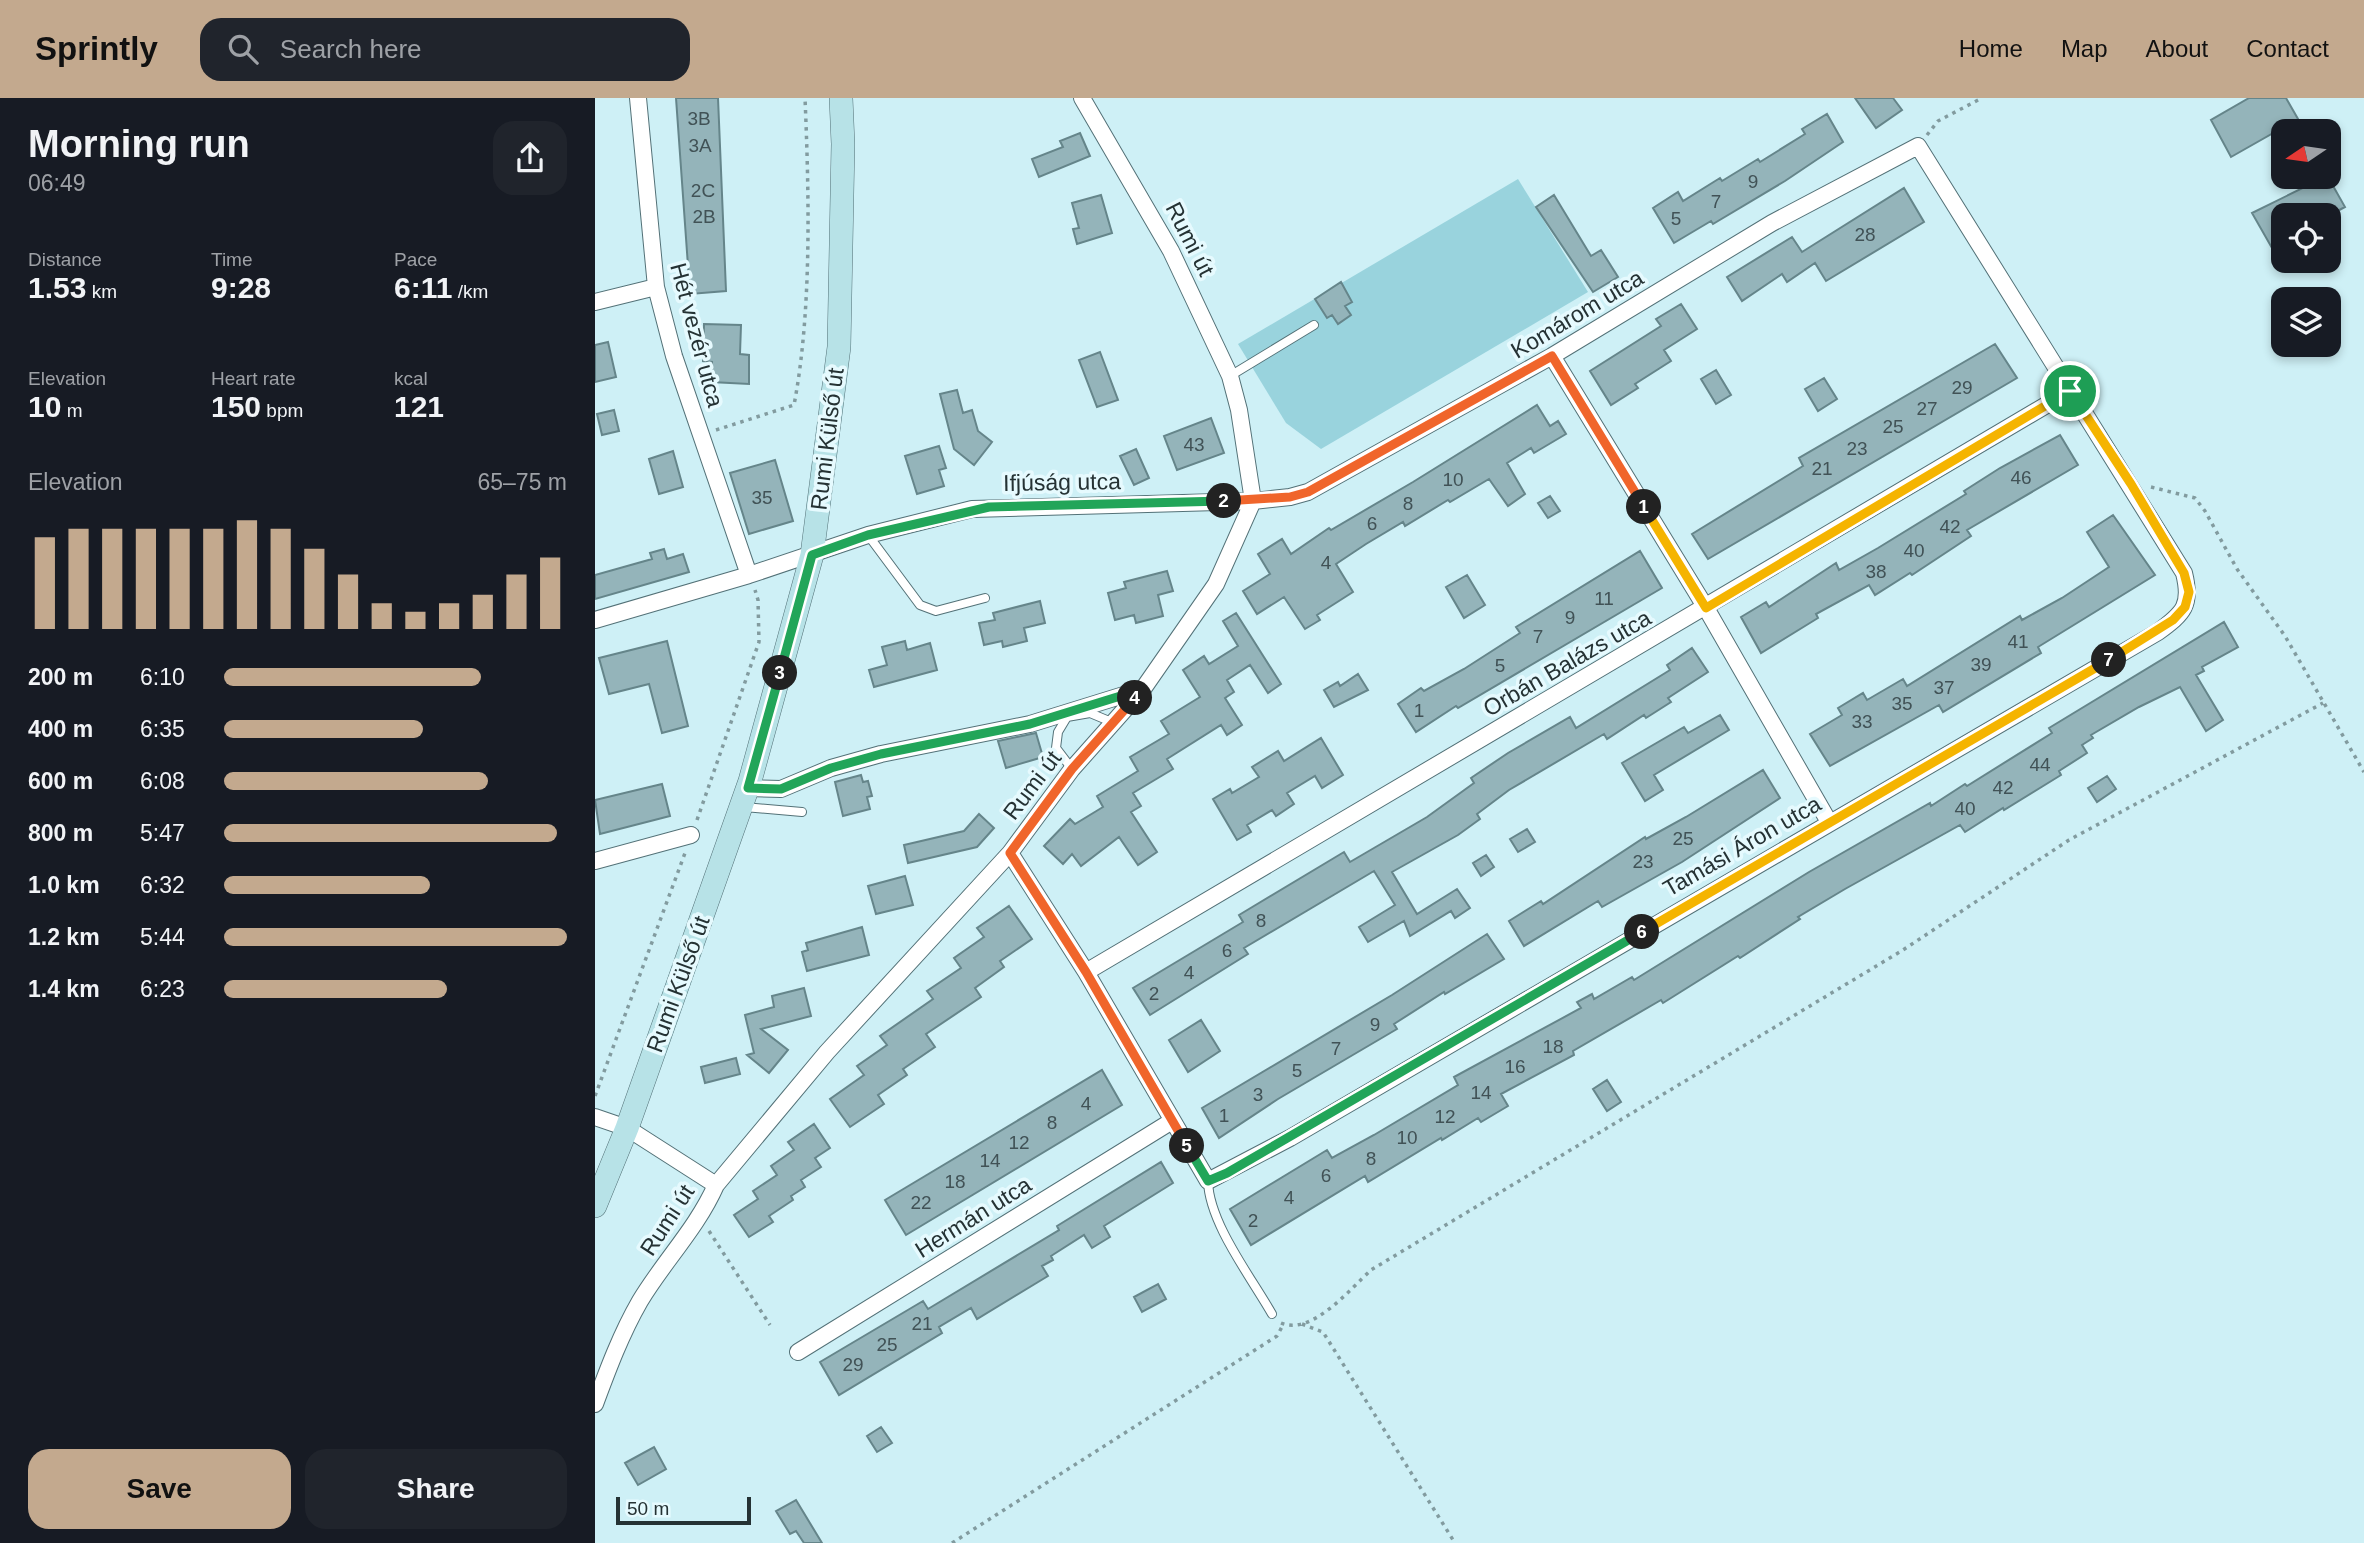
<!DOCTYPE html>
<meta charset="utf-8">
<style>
body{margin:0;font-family:Helvetica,sans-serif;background:#20242c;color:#f1f3f6;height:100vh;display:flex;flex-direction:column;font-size:26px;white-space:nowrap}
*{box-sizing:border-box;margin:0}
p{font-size:23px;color:#9ea1a6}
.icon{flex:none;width:38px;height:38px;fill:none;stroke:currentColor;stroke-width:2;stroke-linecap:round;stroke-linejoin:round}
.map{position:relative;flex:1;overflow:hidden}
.side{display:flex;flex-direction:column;background:#171b24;width:595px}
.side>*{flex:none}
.needle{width:46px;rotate:257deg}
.fabs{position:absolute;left:1676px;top:21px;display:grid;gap:14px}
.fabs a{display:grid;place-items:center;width:70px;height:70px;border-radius:14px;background:#171b24;box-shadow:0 4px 10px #0003;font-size:35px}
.scale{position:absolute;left:21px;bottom:18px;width:135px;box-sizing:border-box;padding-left:7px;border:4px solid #253234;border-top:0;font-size:19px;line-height:24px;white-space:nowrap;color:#253234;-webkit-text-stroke:5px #e6fafe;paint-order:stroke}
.pin{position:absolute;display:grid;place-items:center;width:60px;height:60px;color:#fff;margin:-30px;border:4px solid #fff;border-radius:50%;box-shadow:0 2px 7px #0007}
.km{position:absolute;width:35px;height:35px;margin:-18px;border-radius:50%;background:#222;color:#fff;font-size:19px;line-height:35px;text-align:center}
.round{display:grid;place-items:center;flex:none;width:74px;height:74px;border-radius:21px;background:#20242c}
.headline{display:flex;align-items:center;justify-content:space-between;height:119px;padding:0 28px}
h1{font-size:38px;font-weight:600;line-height:52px}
.figures{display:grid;grid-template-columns:repeat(3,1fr);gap:10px;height:119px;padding:7px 28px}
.figures div{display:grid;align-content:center}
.figures b{font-size:30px;font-weight:600}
.figures small{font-size:19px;font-weight:400}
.figures p{font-size:19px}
.chart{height:196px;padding:14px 28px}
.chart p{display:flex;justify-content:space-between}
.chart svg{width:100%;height:126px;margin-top:7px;stroke:#c3a98e;stroke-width:6}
.cta{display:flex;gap:14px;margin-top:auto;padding:14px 28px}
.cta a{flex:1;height:80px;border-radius:21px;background:#c3a98e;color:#111;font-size:28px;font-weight:600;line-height:80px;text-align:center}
.cta a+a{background:#20242c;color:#f1f3f6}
ul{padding:0 28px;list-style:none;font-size:23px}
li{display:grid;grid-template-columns:112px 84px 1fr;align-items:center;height:52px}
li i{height:18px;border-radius:9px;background:#c3a98e}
header{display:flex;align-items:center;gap:42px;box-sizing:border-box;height:98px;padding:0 35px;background:#c3a98e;color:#111}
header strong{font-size:33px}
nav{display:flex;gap:38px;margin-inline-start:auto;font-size:24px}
.search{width:490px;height:63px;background:#20242c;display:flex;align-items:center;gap:18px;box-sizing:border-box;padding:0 24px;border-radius:21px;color:#9ea1a6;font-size:26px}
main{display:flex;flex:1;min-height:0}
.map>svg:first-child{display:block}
.green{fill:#99d3dd}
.building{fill:#94b4ba;stroke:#65858a;stroke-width:2}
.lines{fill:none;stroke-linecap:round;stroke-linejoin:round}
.lane-casing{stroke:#537177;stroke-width:10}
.street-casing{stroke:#537177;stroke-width:18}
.secondary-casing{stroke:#537177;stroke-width:24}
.path{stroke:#829b9f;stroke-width:3.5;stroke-dasharray:3.5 5;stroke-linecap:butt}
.lane{stroke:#fff;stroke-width:8}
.street{stroke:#fff;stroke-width:16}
.secondary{stroke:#b7e2e7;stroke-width:23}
.split-1-casing{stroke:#fff;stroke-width:14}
.split-2-casing{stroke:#fff;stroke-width:14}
.split-3-casing{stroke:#fff;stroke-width:14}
.split-4-casing{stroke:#fff;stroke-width:14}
.split-5-casing{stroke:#fff;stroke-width:14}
.split-6-casing{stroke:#fff;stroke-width:14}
.split-7-casing{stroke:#fff;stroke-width:14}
.split-8-casing{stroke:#fff;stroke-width:14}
.split-1{stroke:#f5b400;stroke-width:9}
.split-2{stroke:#f0652b;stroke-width:9}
.split-3{stroke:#22a559;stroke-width:9}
.split-4{stroke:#22a559;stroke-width:9}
.split-5{stroke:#f0652b;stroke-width:9}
.split-6{stroke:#22a559;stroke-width:9}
.split-7{stroke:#f5b400;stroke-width:9}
.split-8{stroke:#f5b400;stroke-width:9}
.labels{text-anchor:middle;stroke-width:7;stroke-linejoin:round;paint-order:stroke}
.number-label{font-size:19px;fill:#415256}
.street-label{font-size:23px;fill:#253234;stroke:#e6fafe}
</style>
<header>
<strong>Sprintly</strong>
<div class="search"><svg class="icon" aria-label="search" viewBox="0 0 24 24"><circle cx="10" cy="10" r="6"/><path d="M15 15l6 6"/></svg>Search here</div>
<nav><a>Home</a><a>Map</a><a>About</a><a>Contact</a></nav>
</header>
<main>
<section class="side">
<div class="headline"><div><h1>Morning run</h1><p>06:49</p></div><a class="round"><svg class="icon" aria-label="share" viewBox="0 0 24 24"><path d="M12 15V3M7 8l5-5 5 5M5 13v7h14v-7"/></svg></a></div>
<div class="figures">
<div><p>Distance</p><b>1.53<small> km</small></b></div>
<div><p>Time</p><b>9:28</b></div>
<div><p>Pace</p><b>6:11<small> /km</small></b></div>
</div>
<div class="figures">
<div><p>Elevation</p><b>10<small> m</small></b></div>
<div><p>Heart rate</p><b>150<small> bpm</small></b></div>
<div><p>kcal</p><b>121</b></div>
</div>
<div class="chart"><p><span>Elevation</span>65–75 m</p>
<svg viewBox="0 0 160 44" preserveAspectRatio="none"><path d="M5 44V12M15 44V9M25 44V9M35 44V9M45 44V9M55 44V9M65 44V6M75 44V9M85 44V16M95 44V25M105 44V35M115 44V38M125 44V35M135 44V32M145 44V25M155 44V19"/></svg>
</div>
<ul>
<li><b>200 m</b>6:10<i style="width:75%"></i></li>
<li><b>400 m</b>6:35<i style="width:58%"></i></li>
<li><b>600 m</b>6:08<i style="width:77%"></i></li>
<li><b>800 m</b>5:47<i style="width:97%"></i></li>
<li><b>1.0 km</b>6:32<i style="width:60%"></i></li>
<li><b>1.2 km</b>5:44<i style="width:100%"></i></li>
<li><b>1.4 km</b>6:23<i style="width:65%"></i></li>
</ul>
<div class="cta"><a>Save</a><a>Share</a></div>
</section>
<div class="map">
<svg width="1769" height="1445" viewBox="0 0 1769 1445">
<rect width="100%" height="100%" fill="#cef0f6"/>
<!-- green -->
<path class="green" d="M923,81L993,194L726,351L691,325L643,246Z"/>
<!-- building -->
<path class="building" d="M81,0H123L131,193L95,196Z
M1260,0H1298L1307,12L1281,30Z
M1654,0H1691L1703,21L1636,59L1616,22Z
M1232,16L1248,44L1190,83L1118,126L1116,123L1079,145L1058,110L1083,94L1088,103L1125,80L1127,83L1163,61L1165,64L1210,36L1207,31Z
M485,35L495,58L444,79L437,61L468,49L465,43Z
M1730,79H1733L1750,109L1735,117H1689V171L1657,115Z
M1309,90L1329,124L1231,183L1220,165L1192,184L1187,176L1147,203L1132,179L1197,139L1207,154Z
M506,97L517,135L482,146L478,131L484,130L477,105Z
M959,97L996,158L1006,152L1023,179L998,194L941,109Z
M746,184L757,204L750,208L756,217L743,226L737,217L732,220L720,201Z
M1086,206L1102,231L1069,252L1076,263L1040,286L1043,290L1016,307L995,273L1066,228L1061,221Z
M109,226L146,227L145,256L154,257V286L116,284L117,264L108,263Z
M13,244L21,279L0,284V247Z
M1400,246L1422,280L1113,461L1097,436L1208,368L1204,360Z
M505,254L523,302L502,309L484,262Z
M1121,272L1136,297L1121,306L1106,281Z
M1229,280L1242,301L1223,313L1210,291Z
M362,292L368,315L377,312L383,333L397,344L379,367L359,351L345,296Z
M942,307L955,328L963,323L971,336L939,355L936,350L912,365L930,396L913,408L894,381L855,404L853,402L810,428L808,424L771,446L741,466L758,494L722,517L725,522L710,531L689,499L662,516L648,493L675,476L663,456L687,441L696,456L734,430L736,432L818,384Z
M19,312L24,333L7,337L2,316Z
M616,320L629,355L582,372L569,338Z
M1465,337L1483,367L1372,432L1376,438L1317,477L1315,475L1280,497L1274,487L1221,516L1223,520L1166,555L1146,519L1171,504L1174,509L1241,465L1244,472L1283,450L1371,396L1369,393L1405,370Z
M344,348L351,370L344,372L349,388L322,396L310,358Z
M541,351L554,380L539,387L525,358Z
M78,353L88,389L64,396L54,361Z
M180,362L198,423L154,436L135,375Z
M955,398L965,413L953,420L943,405Z
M1518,417L1560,477L1443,549L1446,555L1348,614L1344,607L1235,668L1215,636L1247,617L1243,610L1268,595L1272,602L1308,581L1312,588L1425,518L1427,522L1467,500L1514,469L1492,434Z
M69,451L72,461L88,456L94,474L0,501V477L57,461L55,455Z
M1045,453L1067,490L863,610L861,608L821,634L803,606L826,590L829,593L869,571L925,535L921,529Z
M572,473L578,493L563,497L568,518L541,525L539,517L520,522L513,495L531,490L529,484Z
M872,477L890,507L869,520L851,489Z
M445,503L450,525L429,530L432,543L408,549L407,543L389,547L384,525L400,522L398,515Z
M641,515L686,586L673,595L655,567L632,582L639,594L630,600L647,627L632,637L626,627L572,661L578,671L538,695L546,708L536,714L562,754L543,767L524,739L486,768L477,756L468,766L449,748L475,721L480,726L508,709L502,698L543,673L535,659L574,636L566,623L605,599L588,572L609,558L614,566L643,548L628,523Z
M1629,524L1643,549L1607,569L1609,573L1601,577L1628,622L1611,633L1585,589L1544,609L1496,637L1498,640L1487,647L1492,655L1464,673L1466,677L1409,712L1408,710L1370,734L1365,727L1250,791L1203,819L1205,821L1145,860L1143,858L1068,905L1066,902L978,953L979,957L906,996L913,1008L886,1024L883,1020L847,1042L846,1040L773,1084L770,1078L656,1147L635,1111L732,1052L737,1060L779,1037L863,987L859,979L986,910L982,904L997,896L999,901L1037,879L1039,882L1214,774L1335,705L1336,708L1370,686L1372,688L1457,635L1454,630Z
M72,543L93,628L67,635L54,586L14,596L4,560Z
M310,543L312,552L335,545L342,572L279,589L274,572L292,567L287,549Z
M1097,550L1113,574L1073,600L1076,604L1051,620L1049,617L1012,641L1009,636L914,692L882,716L885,721L863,737L797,774L822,816L862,791L875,810L860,820L856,813L815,838L809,823L773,844L764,829L800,807L779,773L649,850L653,856L555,917L538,890L648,824L644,817L749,754L755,764L832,719L879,685L876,680L913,655L975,619L981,630L1075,572L1072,567Z
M763,576L773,592L739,609L729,592L743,584L745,588Z
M1125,617L1134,632L1059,677L1068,692L1050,703L1027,665L1089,629L1093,635Z
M441,635L448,659L411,670L403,643Z
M726,640L748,677L727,690L720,678L692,695L699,706L681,718L677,712L652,727L656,734L642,742L618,701L635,691L637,695L664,679L657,669L683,653L689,663Z
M1168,672L1185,700L1087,764L1007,809L1003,803L929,848L914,823L946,803L948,806L1050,739L1051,741L1091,719Z
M266,677L268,684L273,683L277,698L272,699L275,711L248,718L240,684Z
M1512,678L1521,691L1502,704L1493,690Z
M67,686L75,718L5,736L0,702Z
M384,716L399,730L382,749L313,765L309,747L369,733Z
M932,731L940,744L923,754L915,741Z
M891,757L899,769L886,778L878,765Z
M310,778L318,807L281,816L273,788Z
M414,808L437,841L405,863L409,869L380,890L386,899L331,936L340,949L308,971L312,977L283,997L289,1006L255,1029L235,1001L269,977L262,968L292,947L285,938L338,901L332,893L366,870L359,860L389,839L382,830Z
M267,829L274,857L212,873L207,854L213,852L211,845Z
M892,836L909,861L850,896L849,894L799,926L802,931L683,1001L624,1040L607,1010L797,897Z
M209,890L216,918L166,931L193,952L174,975L152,957L159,955L150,917L179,909L177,898Z
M606,922L625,953L593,974L574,942Z
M141,960L145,976L110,985L106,969Z
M507,972L527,1007L311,1137L290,1102Z
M1012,982L1026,1004L1012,1013L998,991Z
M219,1026L235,1050L220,1060L226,1069L206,1082L210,1089L196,1098L198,1102L174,1118L178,1124L154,1139L139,1117L163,1101L158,1093L182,1077L176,1068L199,1052L193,1044Z
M566,1064L578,1085L509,1128L515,1139L497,1150L489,1137L456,1158L458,1162L447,1168L453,1178L382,1221L376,1210L344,1229L347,1235L244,1297L225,1264L328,1203L333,1211L464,1132L462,1128Z
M563,1186L571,1201L547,1214L539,1199Z
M286,1329L297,1345L282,1354L272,1338Z
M59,1349L71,1371L43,1387L30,1365Z
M201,1402L227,1445H209L201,1433L195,1436L181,1413Z"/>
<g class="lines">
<!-- lane casing -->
<g class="lane-casing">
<path id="lane" d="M635,278L719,227
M273,437L325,507L341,513L390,500
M477,671L461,650L463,634L472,619L495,615L519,625
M149,709L207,714
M613,1083C614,1125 656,1179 677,1216"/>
</g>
<!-- street casing -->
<g class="street-casing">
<path id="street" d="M43,0L61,189L79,258L154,477
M0,204L61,189
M957,258L1111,510L1234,724
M0,522L154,477L273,437L377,411L658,403L695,399L713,394L957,258L1177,125L1323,48L1589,475C1597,507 1589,515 1563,534L695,1040L613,1083L491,874L415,755
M153,690L186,691L236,670L286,656L435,626L548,591
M0,763L96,737
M491,874L1475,293
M0,1019L32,1030L121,1087
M203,1254L577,1023
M0,1306C13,1271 26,1236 45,1203C69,1163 102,1130 121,1087L232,954L415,755L477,671L548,591L621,486L658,403L644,312L635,278L576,153L487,0"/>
</g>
<!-- secondary casing -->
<g class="secondary-casing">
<path id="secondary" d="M0,1108L32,1030L155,683L217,457L244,249L248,46L246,0"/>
</g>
<!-- path -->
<path class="path" d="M1332,37L1343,23L1387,0
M121,332L199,307C217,213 214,96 210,0
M1556,389L1600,400L1610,413L1642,471L1690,538L1769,674
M102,722L164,544L163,502L160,492
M0,998L90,755
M114,1133L175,1227
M686,1225C717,1238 755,1191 776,1172L1308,852L1474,742L1728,605
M707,1226L728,1234L860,1445
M357,1445L682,1238L688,1227"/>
<!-- lane -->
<use href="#lane" class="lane"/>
<!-- street -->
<use href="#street" class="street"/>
<!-- secondary -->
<use href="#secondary" class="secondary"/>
</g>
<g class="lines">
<!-- split-1 casing -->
<g class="split-1-casing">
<path id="split-1" d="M1049,409L1111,510L1475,293"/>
</g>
<!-- split-2 casing -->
<g class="split-2-casing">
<path id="split-2" d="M629,403L695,399L713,394L957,258L1049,409"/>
</g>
<!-- split-3 casing -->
<g class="split-3-casing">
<path id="split-3" d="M185,575L217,457L273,437L394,409L629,403"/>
</g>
<!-- split-4 casing -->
<g class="split-4-casing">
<path id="split-4" d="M185,575L153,690L186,691L236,670L286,656L435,626L548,591L540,600"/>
</g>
<!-- split-5 casing -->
<g class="split-5-casing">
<path id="split-5" d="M540,600L477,671L415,755L491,874L592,1048"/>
</g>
<!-- split-6 casing -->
<g class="split-6-casing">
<path id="split-6" d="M592,1048L613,1083L632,1075L1047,834"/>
</g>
<!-- split-7 casing -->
<g class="split-7-casing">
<path id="split-7" d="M1047,834L1514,562"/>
</g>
<!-- split-8 casing -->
<g class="split-8-casing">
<path id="split-8" d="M1475,293L1536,386L1589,475L1594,494L1590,509L1578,522L1514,562"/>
</g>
<!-- split-1 -->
<use href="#split-1" class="split-1"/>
<!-- split-2 -->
<use href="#split-2" class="split-2"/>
<!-- split-3 -->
<use href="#split-3" class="split-3"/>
<!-- split-4 -->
<use href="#split-4" class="split-4"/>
<!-- split-5 -->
<use href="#split-5" class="split-5"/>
<!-- split-6 -->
<use href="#split-6" class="split-6"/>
<!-- split-7 -->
<use href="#split-7" class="split-7"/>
<!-- split-8 -->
<use href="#split-8" class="split-8"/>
</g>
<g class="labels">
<!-- number labels -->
<g class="number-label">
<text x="104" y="27">3B</text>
<text x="105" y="54">3A</text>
<text x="1158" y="90">9</text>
<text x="108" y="99">2C</text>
<text x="1121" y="110">7</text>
<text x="109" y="125">2B</text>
<text x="1081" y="127">5</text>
<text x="1270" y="143">28</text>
<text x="1367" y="296">29</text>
<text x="1332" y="317">27</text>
<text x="1298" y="335">25</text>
<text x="599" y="353">43</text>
<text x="1262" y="357">23</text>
<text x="1227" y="377">21</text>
<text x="1426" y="386">46</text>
<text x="858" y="388">10</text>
<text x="167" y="406">35</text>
<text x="813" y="412">8</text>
<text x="777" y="432">6</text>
<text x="1355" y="435">42</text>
<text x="1319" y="459">40</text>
<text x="731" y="471">4</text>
<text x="1281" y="480">38</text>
<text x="1009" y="507">11</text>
<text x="975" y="526">9</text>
<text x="943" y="545">7</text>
<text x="1423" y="550">41</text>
<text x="1386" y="573">39</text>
<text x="905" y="574">5</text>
<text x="1349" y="596">37</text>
<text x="1307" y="612">35</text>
<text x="824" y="619">1</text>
<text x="1267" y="630">33</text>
<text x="1445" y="673">44</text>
<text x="1408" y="696">42</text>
<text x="1370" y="717">40</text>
<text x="1088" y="747">25</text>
<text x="1048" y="770">23</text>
<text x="666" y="829">8</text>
<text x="632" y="859">6</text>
<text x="594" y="881">4</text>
<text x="559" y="902">2</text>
<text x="780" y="933">9</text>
<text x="958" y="955">18</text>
<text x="741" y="957">7</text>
<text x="920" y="975">16</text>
<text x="702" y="979">5</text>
<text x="886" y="1001">14</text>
<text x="663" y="1003">3</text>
<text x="491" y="1012">4</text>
<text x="629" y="1024">1</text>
<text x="850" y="1025">12</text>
<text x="457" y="1031">8</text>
<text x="812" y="1046">10</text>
<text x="424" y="1051">12</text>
<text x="776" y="1067">8</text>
<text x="395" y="1069">14</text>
<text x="731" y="1084">6</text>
<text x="360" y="1090">18</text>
<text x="694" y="1106">4</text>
<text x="326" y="1111">22</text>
<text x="658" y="1129">2</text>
<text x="327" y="1232">21</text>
<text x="292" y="1253">25</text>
<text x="258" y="1273">29</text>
</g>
<!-- street labels -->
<g class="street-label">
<text transform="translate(595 141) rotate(63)" y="8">Rumi út</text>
<text transform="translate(982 216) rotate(-31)" y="8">Komárom utca</text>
<text transform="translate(102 237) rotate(75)" y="8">Hét vezér utca</text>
<text transform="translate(232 341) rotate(-83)" y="8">Rumi Külső út</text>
<text transform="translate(467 384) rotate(-1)" y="8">Ifjúság utca</text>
<text transform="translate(972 565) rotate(-30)" y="8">Orbán Balázs utca</text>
<text transform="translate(437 687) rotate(-53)" y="8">Rumi út</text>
<text transform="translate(1147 748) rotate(-30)" y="8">Tamási Áron utca</text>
<text transform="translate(83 886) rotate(-70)" y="8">Rumi Külső út</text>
<text transform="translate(378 1119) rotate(-32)" y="8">Hermán utca</text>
<text transform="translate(72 1122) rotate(-57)" y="8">Rumi út</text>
</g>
</g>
</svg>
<div class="fabs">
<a><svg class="needle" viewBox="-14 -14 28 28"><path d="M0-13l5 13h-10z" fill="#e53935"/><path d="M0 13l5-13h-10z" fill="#9ea1a6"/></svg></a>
<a><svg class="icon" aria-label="locate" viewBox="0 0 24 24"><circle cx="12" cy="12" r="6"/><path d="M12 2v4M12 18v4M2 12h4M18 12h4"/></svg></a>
<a><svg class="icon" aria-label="layers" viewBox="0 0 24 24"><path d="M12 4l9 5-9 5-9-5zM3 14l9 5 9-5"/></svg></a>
</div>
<div class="scale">50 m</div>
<div class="pin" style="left:1475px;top:293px;background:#1e9e55"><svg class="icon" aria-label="arrive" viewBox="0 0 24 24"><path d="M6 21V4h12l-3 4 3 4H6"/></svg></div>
<b class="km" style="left:1049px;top:409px">1</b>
<b class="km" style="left:629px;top:403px">2</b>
<b class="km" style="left:185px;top:575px">3</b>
<b class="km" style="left:540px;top:600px">4</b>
<b class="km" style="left:592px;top:1048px">5</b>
<b class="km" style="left:1047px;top:834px">6</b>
<b class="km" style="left:1514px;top:562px">7</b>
</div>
</main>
